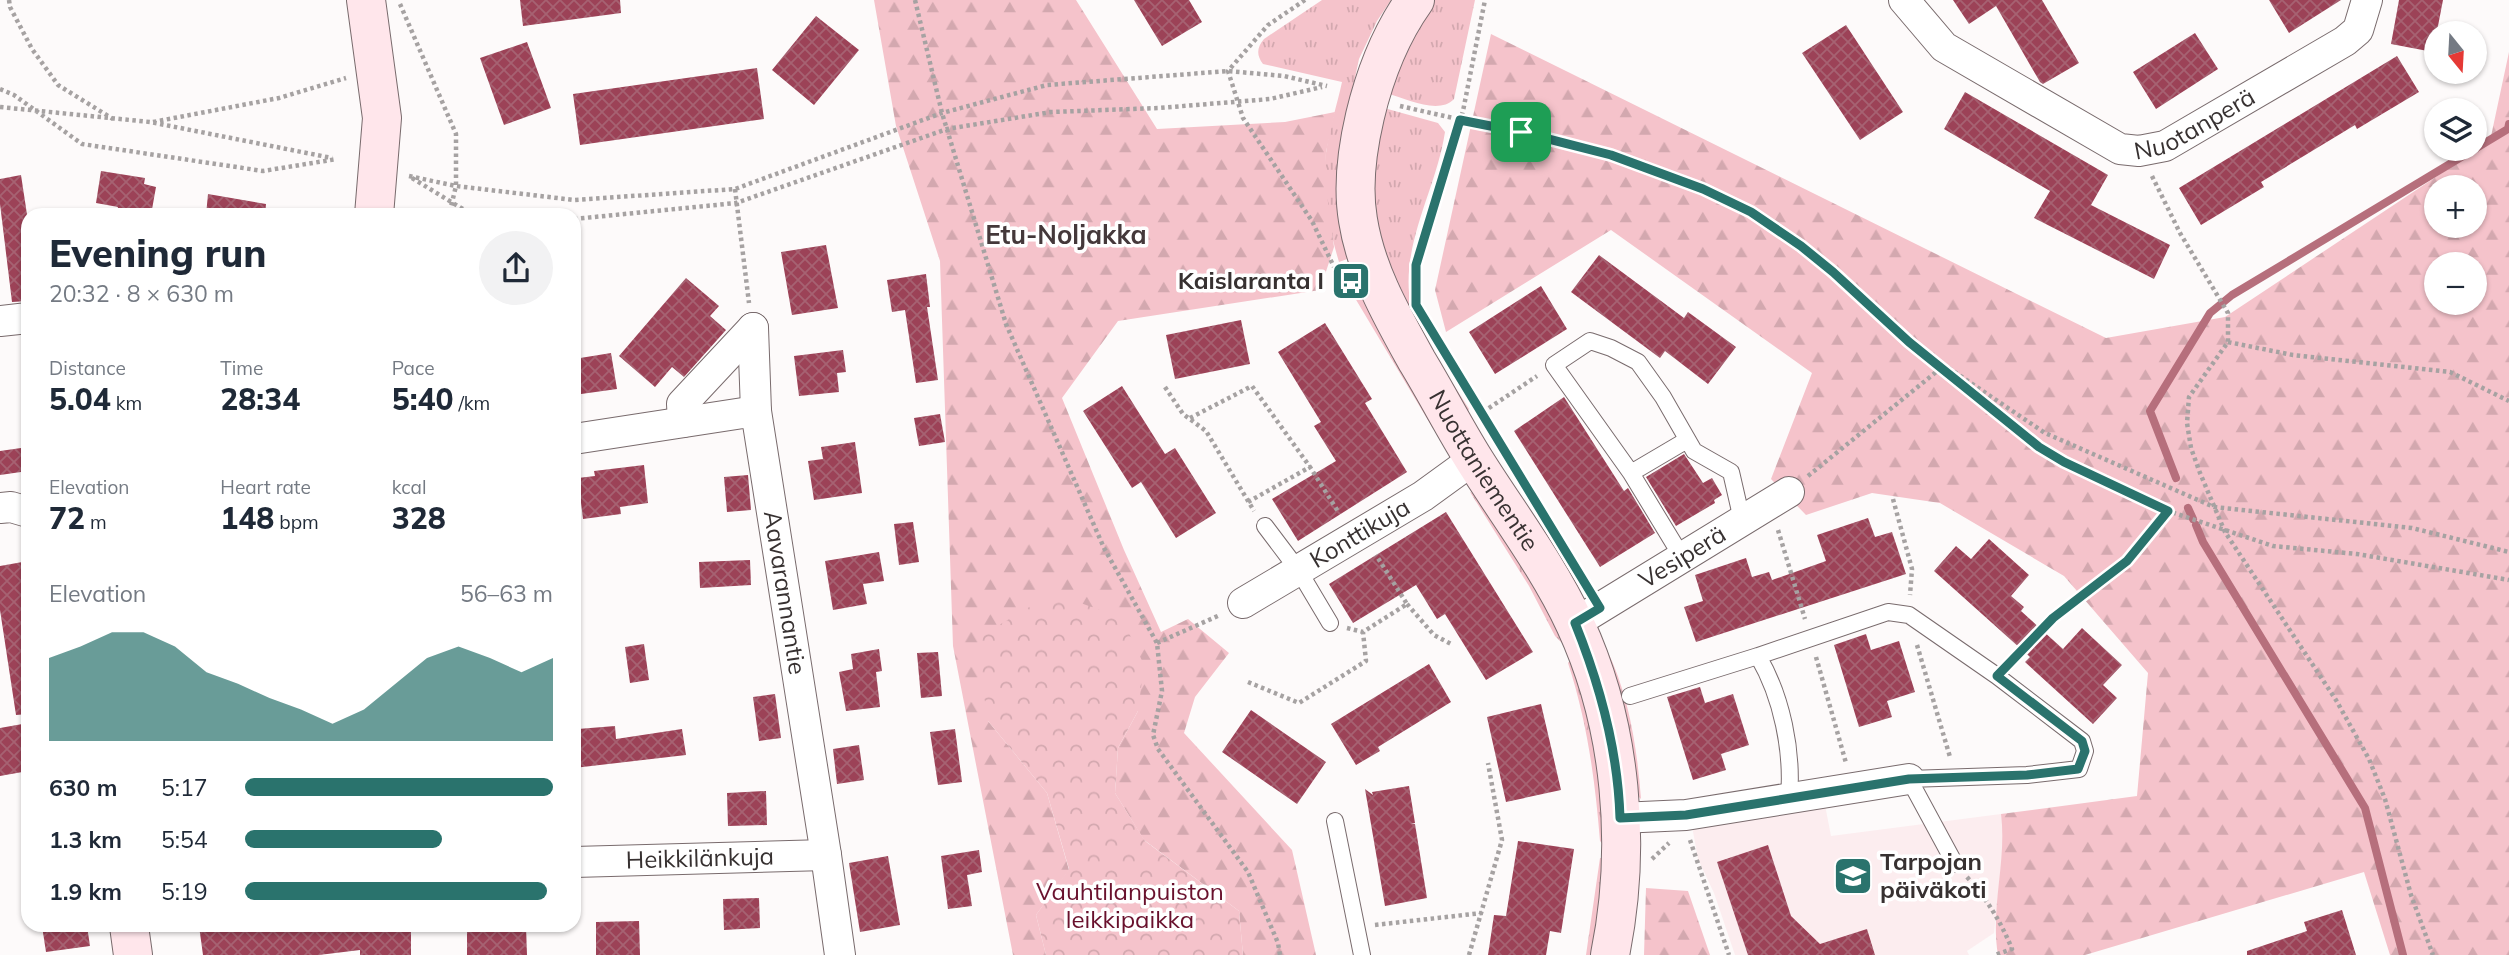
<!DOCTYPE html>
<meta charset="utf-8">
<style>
body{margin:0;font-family:Mulish,sans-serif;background:#f2f2f3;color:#1f2937;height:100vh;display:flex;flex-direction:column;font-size:26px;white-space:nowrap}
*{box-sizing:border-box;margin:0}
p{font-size:23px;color:#747a83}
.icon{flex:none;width:38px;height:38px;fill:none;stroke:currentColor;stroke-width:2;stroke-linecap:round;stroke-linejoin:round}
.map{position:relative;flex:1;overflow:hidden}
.sheet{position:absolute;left:21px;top:208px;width:560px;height:724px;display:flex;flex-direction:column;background:#fff;border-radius:21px;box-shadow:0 2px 5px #0004}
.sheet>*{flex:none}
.needle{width:46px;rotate:162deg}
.buttons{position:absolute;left:2424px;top:21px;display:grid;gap:14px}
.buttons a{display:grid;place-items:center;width:63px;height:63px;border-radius:50%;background:#fff;box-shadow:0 2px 5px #0004;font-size:35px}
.pin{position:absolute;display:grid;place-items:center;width:60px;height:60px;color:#fff;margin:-30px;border-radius:14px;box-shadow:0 4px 10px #0006}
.round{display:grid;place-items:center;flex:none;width:74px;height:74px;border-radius:37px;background:#f2f2f3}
.overview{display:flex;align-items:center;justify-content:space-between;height:119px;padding:0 28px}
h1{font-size:38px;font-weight:800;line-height:52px}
.metrics{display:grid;grid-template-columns:repeat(3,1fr);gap:10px;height:119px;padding:7px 28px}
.metrics div{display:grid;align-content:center}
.metrics b{font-size:30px;font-weight:800}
.metrics small{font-size:19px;font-weight:400}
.metrics p{font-size:19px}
.chart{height:196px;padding:14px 28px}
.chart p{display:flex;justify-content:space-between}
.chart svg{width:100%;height:126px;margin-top:7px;fill:#2a736d;opacity:.7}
ul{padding:0 28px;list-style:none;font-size:23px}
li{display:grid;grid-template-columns:112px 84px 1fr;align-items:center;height:52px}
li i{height:18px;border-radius:9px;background:#2a736d}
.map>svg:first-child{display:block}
.built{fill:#fcedef}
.grass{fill:url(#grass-tufts)}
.forest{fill:url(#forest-firs);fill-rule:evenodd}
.park{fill:url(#park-crowns)}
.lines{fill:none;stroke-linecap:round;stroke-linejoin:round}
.stream{stroke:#b66f7c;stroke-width:8}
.building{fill:url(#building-cross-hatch)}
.lane-casing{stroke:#796b6d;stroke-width:18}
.street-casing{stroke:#796b6d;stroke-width:32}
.secondary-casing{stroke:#796b6d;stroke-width:40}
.path{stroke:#a6a2a2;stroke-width:4.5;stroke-dasharray:3.5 3.5;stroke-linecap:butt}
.lane{stroke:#fff;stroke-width:16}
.street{stroke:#fff;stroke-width:30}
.secondary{stroke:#ffe6eb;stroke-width:38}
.route-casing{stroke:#fff;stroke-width:14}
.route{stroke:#2a736d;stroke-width:9}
.labels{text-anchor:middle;stroke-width:7;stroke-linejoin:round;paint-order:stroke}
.street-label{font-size:24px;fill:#373131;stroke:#fff}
.poi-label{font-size:24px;font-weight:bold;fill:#373131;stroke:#fff;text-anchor:end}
.park-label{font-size:24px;fill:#69112d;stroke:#fff}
.neighbourhood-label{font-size:26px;font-weight:bold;fill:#44383a;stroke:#fff}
</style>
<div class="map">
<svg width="2509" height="955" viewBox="0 0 2509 955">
<defs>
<pattern id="grass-tufts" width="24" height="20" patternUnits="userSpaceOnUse" patternTransform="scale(1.75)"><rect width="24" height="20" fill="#f5c3cb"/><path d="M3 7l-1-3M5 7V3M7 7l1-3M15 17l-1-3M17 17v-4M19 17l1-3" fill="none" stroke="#d3a8af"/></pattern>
<pattern id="forest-firs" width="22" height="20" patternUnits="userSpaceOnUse" patternTransform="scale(1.75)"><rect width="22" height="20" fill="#f5c3cb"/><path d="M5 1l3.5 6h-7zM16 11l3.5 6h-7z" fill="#d3a8af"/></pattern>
<pattern id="park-crowns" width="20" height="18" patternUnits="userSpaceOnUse" patternTransform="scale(1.75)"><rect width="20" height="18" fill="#f5c3cb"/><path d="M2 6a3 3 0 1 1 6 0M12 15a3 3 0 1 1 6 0" fill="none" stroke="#d3a8af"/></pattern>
<pattern id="building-cross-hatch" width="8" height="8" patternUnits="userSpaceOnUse" patternTransform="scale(1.75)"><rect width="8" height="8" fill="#9c4257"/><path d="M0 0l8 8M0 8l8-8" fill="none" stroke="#a66272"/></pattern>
</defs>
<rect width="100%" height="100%" fill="#fdfafa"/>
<!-- built -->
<path class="built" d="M1825,805L1831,836L2001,814L2004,839L1994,933L1967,951L1969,955H1735L1714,893L1698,859L1692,826Z"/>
<!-- grass -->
<path class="grass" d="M1322,0H1391L1377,21L1359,59L1339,152L1350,258L1339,262C1329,229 1321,188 1326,153C1329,129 1337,105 1342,82L1263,64C1256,55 1257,47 1264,39Z
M1429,0H1475L1454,99C1439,115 1407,99 1389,94L1391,84Z
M1384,108L1438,123L1445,132C1435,198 1389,261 1418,329L1469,409L1466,415L1411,330L1367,197Z
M1362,289L1437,433L1432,427L1352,293Z
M1470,492L1478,495L1563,635V644L1555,636L1529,586Z
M1606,648C1629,695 1637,747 1641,799L1638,796Z
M1570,660L1596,728L1603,844L1600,841C1595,779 1587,721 1568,663Z
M1600,858H1602L1596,955H1586Z"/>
<!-- forest -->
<path class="forest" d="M874,0H1076L1157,129L1285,122L1335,112L1326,152L1325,180L1334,247L1320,290L1118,321L1062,398L1124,550L1161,632L1188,619L1229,653L1195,697L1184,733L1292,850L1316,955H1243L1239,911L1144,840L1115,793L1118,748L1138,711L988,721L1047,793L1069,870L1036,915L1046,955H1013L953,646L940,261L896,126Z
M1491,34L2106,338L2225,317L2490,141L2509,52V955H2390L2364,872L2085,955H1998C1990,908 2007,861 2001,814L2137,796L2148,673L2064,576L1940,503L1872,493L1806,515L1771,479L1812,373L1611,230L1446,332L1435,290ZM2436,187H2474V226H2436ZM2436,264H2474V303H2436Z
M1646,888L1688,891L1710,955H1644Z"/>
<!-- park -->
<path class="park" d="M1053,593L1122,618L1144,665L1138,711L1118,748L1115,793L1145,841L1239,911L1243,955H1046L1036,915L1069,869L1047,793L988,721L980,670L979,637Z"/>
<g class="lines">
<!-- stream -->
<path class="stream" d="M2176,478L2150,411L2210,313L2232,295L2508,129L2509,124
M2188,508L2193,519
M2196,525L2203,542L2365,808L2403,955"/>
</g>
<!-- building -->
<path class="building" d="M520,0H620L621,13L523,26Z
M1134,0H1189L1202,22L1162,46Z
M1953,0H2042L2079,63L2043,84L2040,82L1996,6L1969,24Z
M2269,0H2341L2289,33Z
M2399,0H2443L2433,52L2391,44Z
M816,16L859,50L814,105L772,70Z
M1846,25L1903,112L1860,140L1802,53Z
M2195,33L2218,69L2156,109L2133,72Z
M527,42L551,108L504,125L480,58Z
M2397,56L2419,92L2357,129L2355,125L2261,182L2264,187L2201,225L2179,188Z
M757,68L764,119L580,145L573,94Z
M1965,92L2108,175L2091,205L2170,245L2154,279L2034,218L2050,191L1944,129Z
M101,171L145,178L144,184L156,187L151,215H116L118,207L96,203Z
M21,175L28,221V301L12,302L0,204V179Z
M208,194L266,204L265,215H206Z
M826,245L838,308L792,315L781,252Z
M1599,255L1684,318L1688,312L1736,347L1708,384L1665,351L1660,358L1571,292Z
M926,274L930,307H927L938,380L916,383L905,310L892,312L887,280Z
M686,278L719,306L710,316L726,330L684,377L672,367L655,387L619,356Z
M1541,286L1567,329L1495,374L1469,332Z
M1241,320L1250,364L1175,379L1166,335Z
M1325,323L1372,399L1365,403L1407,472L1298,541L1272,499L1336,461L1314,426L1321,422L1278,352Z
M843,350L846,372L837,373L839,392L799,396L794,356Z
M611,353L617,389L574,395V359Z
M1122,386L1165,454L1175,448L1216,513L1176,538L1141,482L1132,488L1083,411Z
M1564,397L1624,491L1628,488L1655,533L1600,567L1514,431Z
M940,414L945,442L919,446L914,418Z
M855,442L862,493L814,500L808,461L823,459L821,447Z
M28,447V471L0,475V451Z
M1684,454L1703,483L1712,478L1722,495L1714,500L1715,503L1676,526L1646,477Z
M644,465L648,503L620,507L621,514L583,519L578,478L595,476L594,471Z
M748,475L751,510L727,512L724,477Z
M1446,512L1533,652L1486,680L1445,614L1437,619L1416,585L1353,623L1329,584Z
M1868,518L1875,537L1892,532L1906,574L1696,642L1684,607L1703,601L1695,575L1746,558L1752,577L1769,572L1772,580L1826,561L1817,535Z
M913,522L919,562L899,565L894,524Z
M1989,539L2029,575L2011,596L2024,607L2021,611L2063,649L2082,628L2122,665L2103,685L2117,698L2093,724L2025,662L2030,657L1934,571L1956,546L1971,559Z
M879,552L884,581L863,584L867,604L833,610L825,561Z
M750,560L751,585L700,588L699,562Z
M28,561V714L16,715L0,610V566Z
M1866,634L1871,650L1899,641L1915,692L1887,701L1892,717L1859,727L1834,645Z
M644,644L649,680L630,683L625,647Z
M879,649L882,671L876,672L880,707L846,711L839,672L853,669L851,654Z
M938,652L942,696L921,698L917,653Z
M1429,664L1451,702L1378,747L1380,751L1356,765L1331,724Z
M1700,687L1705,703L1733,694L1749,745L1721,754L1726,770L1693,780L1667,697Z
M775,694L781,738L759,741L753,697Z
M1541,704L1561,790L1506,802L1487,717Z
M1251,710L1326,762L1297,804L1222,752Z
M28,723V771L0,776V728Z
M615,726L616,739L682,729L686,755L574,768V748L579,747L578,729Z
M955,729L962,782L938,785L930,732Z
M859,745L864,780L837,784L833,749Z
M1409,786L1415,823L1411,824H1415L1427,898L1385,906L1365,789L1373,795L1372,792Z
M766,791L767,825L728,826L727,793Z
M1518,841L1574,849L1561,933L1550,931L1546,955H1488L1494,915L1506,916Z
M1768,845L1791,916L1820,944L1867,929L1875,955H1748L1717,862Z
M979,850L982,872L967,875L972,906L948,909L941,856Z
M888,856L900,925L860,932L849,863Z
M759,898L760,928L724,930L723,899Z
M2342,910L2356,955H2247V951L2307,931L2304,922Z
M639,921L640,955H596V922Z
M42,926H87L90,946L46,952Z
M199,926L411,928V955H360V950L319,955H203Z
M467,926H526L527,955H467Z"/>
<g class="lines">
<!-- lane casing -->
<g class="lane-casing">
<path id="lane" d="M1631,473L1687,440
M1265,526L1299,571L1330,623
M1682,557L1631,473L1554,365L1590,341L1611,348L1638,362L1663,397L1694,451L1731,472L1742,520
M1630,696L1758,656
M1789,798C1793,751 1782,697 1758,656L1888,612L1909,615L1997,676L2082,741L2085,751L2079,769L2027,775L1909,779L1955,864
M1335,821L1362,955"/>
</g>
<!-- street casing -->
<g class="street-casing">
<g id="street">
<path id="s1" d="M1904,0L1944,47L2120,149L2139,151L2165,146L2345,41L2358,30L2367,0"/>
<path d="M0,321L28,318"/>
<path d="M753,328L756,411"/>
<path d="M683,422L682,404L753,328"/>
<path id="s2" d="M574,439L756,411L826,855L840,955"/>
<path d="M0,508L11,507L28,512"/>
<path id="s3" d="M1243,603L1423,496L1474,459"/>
<path id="s4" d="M1575,623L1789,492"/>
<path d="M1620,818L1686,815L1909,779"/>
<path id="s5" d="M574,862L826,855"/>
</g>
</g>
<!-- secondary casing -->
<g class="secondary-casing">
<g id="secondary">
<path d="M366,0L382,118L374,215"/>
<path id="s6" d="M1415,0C1390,35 1375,74 1365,116C1357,150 1352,185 1358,220C1366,271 1392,316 1417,361C1437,394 1455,429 1475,461C1509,515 1548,566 1575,624C1622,725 1632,847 1610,955"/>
<path d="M129,926L133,955"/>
</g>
</g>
<!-- path -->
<path class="path" d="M9,0L10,7L32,49L58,85L113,119
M915,0L942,113L1006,324L1104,548L1157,643L1162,691L1153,735L1158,749L1248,872L1278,943L1280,955
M1305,0L1268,25L1228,71L1243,118L1312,221L1334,267
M400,4L456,134V186L449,215
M0,89L14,95L82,144L263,171L337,159
M1400,106L1586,148L1703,189L1751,212L1801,246L1833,272L1909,342L2039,447L2064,462L2168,511L2273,546L2357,554L2509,580
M0,107L150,122L332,158
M153,122L279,98L346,78
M1610,152L1638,162
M409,176L456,186L574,200L735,189L942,113L1047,85L1228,71L1284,76L1327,86
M2152,176L2180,233L2228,313V342L2189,397L2187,423L2191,448L2200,473L2225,532L2336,700L2369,759L2385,799L2411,895L2433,955
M412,178L466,211L523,215
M735,189L749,303
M574,219L736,203L947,129L1051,112L1159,108L1270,99L1322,87
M1416,291V266L1463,111L1485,0
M2228,342L2293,355L2450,372L2509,401
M1925,352L2045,433L2214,507L2412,528L2509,552
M1165,387L1183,414L1206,431L1254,511
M1483,412L1537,376
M1190,418L1252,386L1310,467
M1808,476L1941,368
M1893,499L1912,569L1910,595
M1248,502L1310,467L1339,513
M1778,530L1805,619
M1407,604L1434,635L1453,645
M1347,628L1363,632L1407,604L1376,555
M1157,643L1220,615
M1917,645L1950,757
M1816,657L1846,763
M2010,663L2053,618L2127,561L2168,511
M1248,682L1299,703L1366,661L1363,632
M1690,840L1729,955
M1652,859L1669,843
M1967,877C1987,899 2001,922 2012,949L1995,955
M1375,925L1482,913
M1469,955L1502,840L1488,763"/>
<!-- lane -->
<use href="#lane" class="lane"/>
<!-- street -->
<use href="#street" class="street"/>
<!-- secondary -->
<use href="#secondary" class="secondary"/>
</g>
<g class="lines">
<!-- route casing -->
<g class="route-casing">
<path id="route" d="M1460,120L1521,132L1611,155L1703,189L1751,212L1801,246L1833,272L1909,342L2039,447L2064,462L2168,511L2127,561L2053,618L1997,676L2082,741L2085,751L2078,769L2027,775L1909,779L1686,815L1620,818C1618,751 1600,685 1575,623L1600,608L1416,305V265Z"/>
</g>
<!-- route -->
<use href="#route" class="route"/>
</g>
<!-- icons -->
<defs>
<g id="bus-square" transform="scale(2.0125)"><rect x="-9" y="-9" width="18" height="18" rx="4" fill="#2a736d" stroke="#fff"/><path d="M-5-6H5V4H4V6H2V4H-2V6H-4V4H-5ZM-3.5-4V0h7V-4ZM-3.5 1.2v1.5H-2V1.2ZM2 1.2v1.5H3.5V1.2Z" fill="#fff"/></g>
<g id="school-square" transform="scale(2.0125)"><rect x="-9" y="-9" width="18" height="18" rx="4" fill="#2a736d" stroke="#fff"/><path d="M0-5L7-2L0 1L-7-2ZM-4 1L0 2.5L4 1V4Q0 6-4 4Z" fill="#fff"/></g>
</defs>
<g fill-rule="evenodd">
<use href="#bus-square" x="1351" y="281"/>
<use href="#school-square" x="1853" y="876"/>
</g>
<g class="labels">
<!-- street labels -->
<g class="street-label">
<text dy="8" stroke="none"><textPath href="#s1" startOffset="346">Nuotanperä</textPath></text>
<text dy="8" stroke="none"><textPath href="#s6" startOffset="514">Nuottaniementie</textPath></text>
<text dy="8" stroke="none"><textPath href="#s3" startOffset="136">Konttikuja</textPath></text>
<text dy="8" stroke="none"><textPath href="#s4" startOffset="126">Vesiperä</textPath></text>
<text dy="8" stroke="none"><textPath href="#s2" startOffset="368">Aavarannantie</textPath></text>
<text dy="8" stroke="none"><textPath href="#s5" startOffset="126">Heikkilänkuja</textPath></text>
</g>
<!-- poi labels -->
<g class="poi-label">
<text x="1324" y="289">Kaislaranta I</text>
<text x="1880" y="870" text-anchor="start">Tarpojan<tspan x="1880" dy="28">päiväkoti</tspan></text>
</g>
<!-- park labels -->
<g class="park-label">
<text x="1130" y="900">Vauhtilanpuiston<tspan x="1130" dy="28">leikkipaikka</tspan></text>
</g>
<!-- neighbourhood labels -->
<g class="neighbourhood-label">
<text x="1066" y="244">Etu-Noljakka</text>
</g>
</g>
</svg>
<div class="buttons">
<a><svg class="needle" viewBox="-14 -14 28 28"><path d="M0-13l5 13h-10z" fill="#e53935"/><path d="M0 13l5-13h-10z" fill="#747a83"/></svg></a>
<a><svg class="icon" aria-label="layers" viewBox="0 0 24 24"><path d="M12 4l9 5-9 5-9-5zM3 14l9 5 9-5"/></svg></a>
<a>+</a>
<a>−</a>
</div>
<div class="pin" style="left:1521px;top:132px;background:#1e9e55"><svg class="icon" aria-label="arrive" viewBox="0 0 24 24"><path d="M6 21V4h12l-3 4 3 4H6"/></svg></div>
<section class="sheet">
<div class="overview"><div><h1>Evening run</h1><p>20:32 · 8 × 630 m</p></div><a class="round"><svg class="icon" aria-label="share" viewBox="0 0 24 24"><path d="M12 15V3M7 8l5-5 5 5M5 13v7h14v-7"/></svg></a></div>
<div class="metrics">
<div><p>Distance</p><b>5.04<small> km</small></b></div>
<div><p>Time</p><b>28:34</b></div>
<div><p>Pace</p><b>5:40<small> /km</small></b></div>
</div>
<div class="metrics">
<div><p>Elevation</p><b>72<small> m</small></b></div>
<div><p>Heart rate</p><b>148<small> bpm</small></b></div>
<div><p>kcal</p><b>328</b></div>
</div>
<div class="chart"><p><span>Elevation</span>56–63 m</p>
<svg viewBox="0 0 160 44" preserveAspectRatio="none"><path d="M0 44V15L10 11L20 6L30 6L40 11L50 20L60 24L70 29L80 33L90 38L100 33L110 24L120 15L130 11L140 15L150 20L160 15V44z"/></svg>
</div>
<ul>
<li><b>630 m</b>5:17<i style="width:100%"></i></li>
<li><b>1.3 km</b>5:54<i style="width:64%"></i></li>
<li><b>1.9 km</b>5:19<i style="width:98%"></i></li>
</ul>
</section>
</div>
